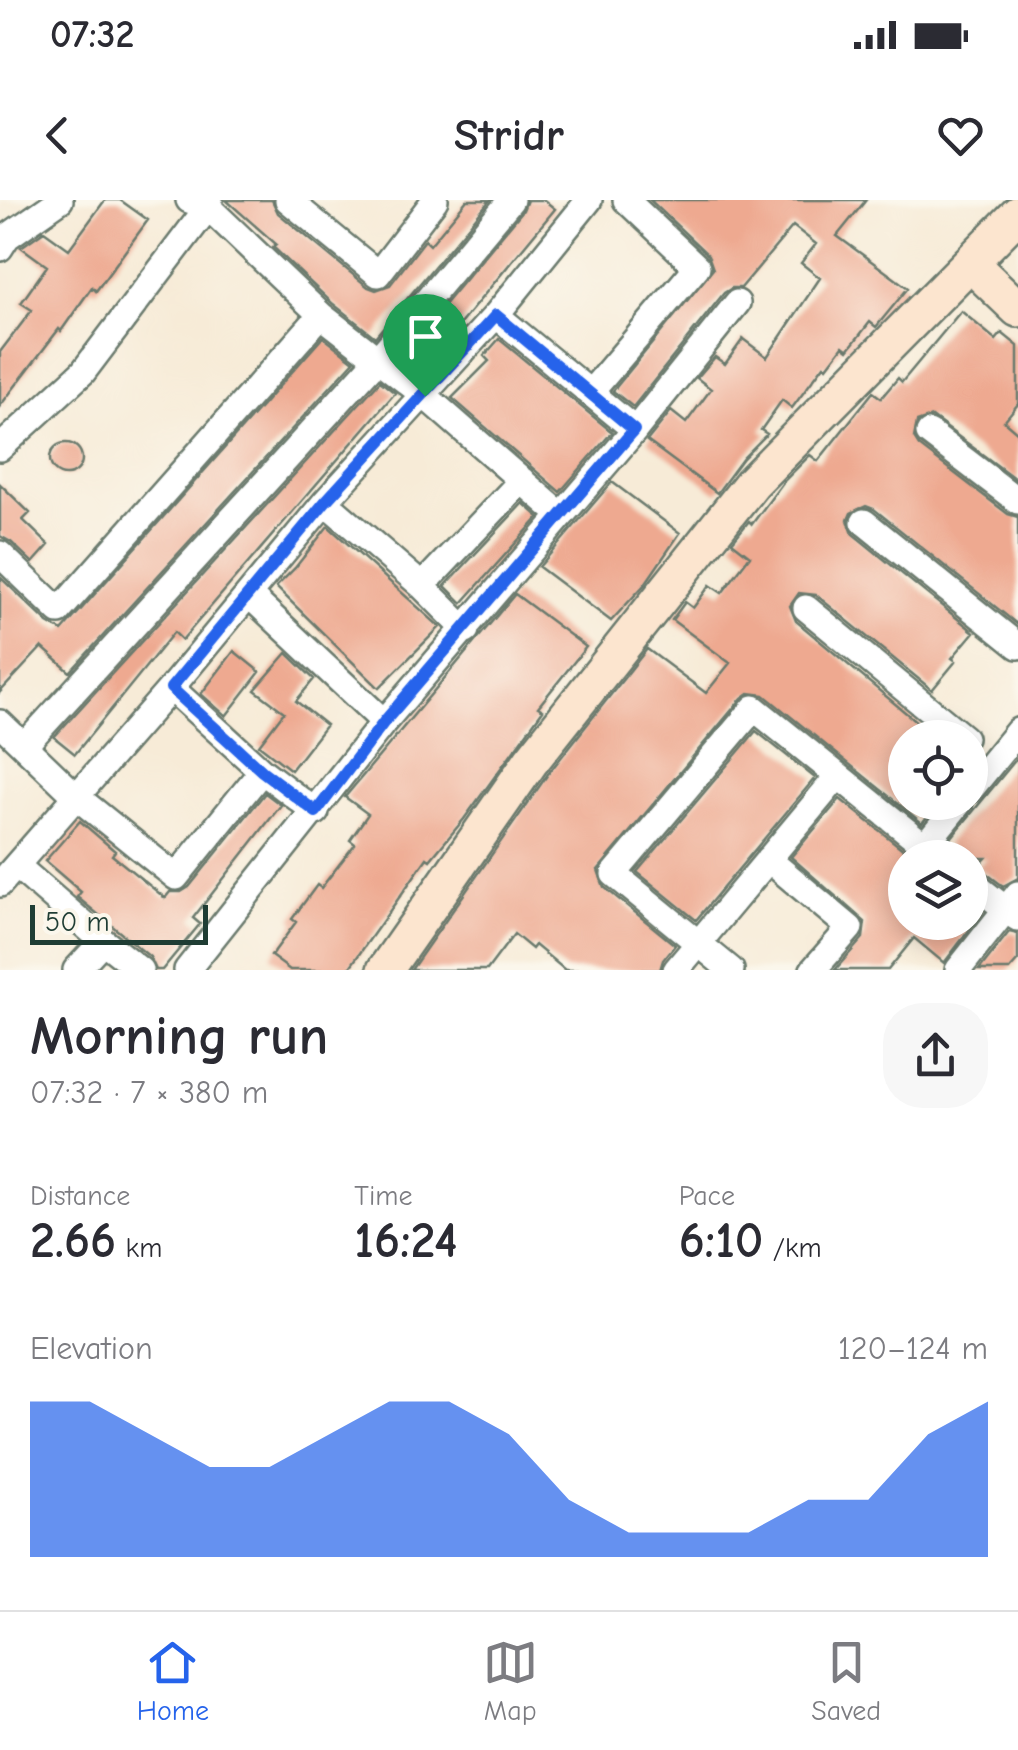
<!DOCTYPE html>
<meta charset="utf-8">
<style>
body{margin:0;font-family:"Comic Neue",sans-serif;background:#f7f7f7;color:#2b2b33;height:100vh;display:flex;flex-direction:column;font-size:38px;white-space:nowrap}
*{box-sizing:border-box;margin:0}
p{font-size:32px;color:#7c7c81}
.icon{flex:none;width:55px;height:55px;fill:none;stroke:currentColor;stroke-width:2;stroke-linecap:round;stroke-linejoin:round}
.map{position:relative;height:770px;overflow:hidden}
.details{display:flex;flex-direction:column;background:#fff;flex:1}
.details>*{flex:none}
.controls{position:absolute;left:888px;top:520px;display:grid;gap:20px}
.controls a{display:grid;place-items:center;width:100px;height:100px;border-radius:50%;background:#fff;box-shadow:0 5px 25px #0003;font-size:50px}
.scale{position:absolute;left:30px;bottom:25px;width:178px;box-sizing:border-box;padding-left:10px;border:5px solid #1f3d34;border-top:0;font-size:28px;line-height:35px;white-space:nowrap;color:#1f3d34;-webkit-text-stroke:8px #fbf7ec;paint-order:stroke}
.pin{position:absolute;display:grid;place-items:center;width:85px;height:85px;color:#fff;margin:-102px -42px;border-radius:50% 50% 50% 0;rotate:-45deg;box-shadow:0 0 10px #0007}
.pin .icon{rotate:45deg}
.round{display:grid;place-items:center;flex:none;width:105px;height:105px;border-radius:40px;background:#f7f7f7}
.head{display:flex;align-items:center;justify-content:space-between;height:170px;padding:0 30px}
h1{font-size:55px;font-weight:800;line-height:75px}
.metrics{display:grid;grid-template-columns:repeat(3,1fr);gap:15px;height:170px;padding:10px 30px}
.metrics div{display:grid;align-content:center}
.metrics b{font-size:50px;font-weight:800}
.metrics small{font-size:28px;font-weight:400}
.metrics p{font-size:28px}
.chart{height:280px;padding:20px 30px}
.chart p{display:flex;justify-content:space-between}
.chart svg{width:100%;height:180px;margin-top:10px;fill:#2563eb;opacity:.7}
.status{display:flex;justify-content:space-between;align-items:center;height:70px;padding:0 50px;background:#fff;direction:ltr}
.status svg{height:28px;fill:currentColor}
header{display:flex;justify-content:space-between;align-items:center;height:130px;padding:0 30px;background:#fff;font-size:45px;font-weight:800}
.tab-bar{display:flex;justify-content:space-around;align-items:center;height:140px;border-top:2px solid #e1e1e2;background:#fff;font-size:28px;color:#7c7c81}
.tab-bar a{display:grid;justify-items:center;gap:5px}
.tab-bar .selected{color:#2563eb}
.map>svg:first-child{display:block}
.building{fill:#eea990}
.lines{fill:none;stroke-linecap:round;stroke-linejoin:round}
.street-casing{stroke:#6b7a6d;stroke-width:30}
.secondary-casing{stroke:#6b7a6d;stroke-width:40}
.street{stroke:#fff;stroke-width:25}
.secondary{stroke:#fce5cf;stroke-width:35}
.route-casing{stroke:#fff;stroke-width:20}
.route{stroke:#2563eb;stroke-width:12}
</style>
<div class="status"><b>07:32</b><svg viewBox="0 0 49 12"><path d="M0 12V9h3v3zM5 12V6h3v6zM10 12V3h3v9zM15 12V0h3v12zM26 1h20v11H26zM47 4h2v5h-2z"/></svg></div>
<header><svg class="icon" aria-label="back" viewBox="0 0 24 24"><path d="M15 5l-7 7 7 7"/></svg>Stridr<svg class="icon" aria-label="heart" viewBox="0 0 24 24"><path d="M12 20l-8-8c-3-5 5-10 8-4 3-6 11-1 8 4z"/></svg></header>
<div class="map">
<svg width="1018" height="770" viewBox="0 0 1018 770">
<rect width="100%" height="100%" fill="#fbf7ec"/>
<filter id="ink" filterUnits="userSpaceOnUse"><feTurbulence type="fractalNoise" baseFrequency=".01" numOctaves="2"/><feDisplacementMap in="SourceGraphic" scale="20" xChannelSelector="R" yChannelSelector="G"/><feConvolveMatrix kernelMatrix="1 2 1 2 8 2 1 2 1" color-interpolation-filters="sRGB"/></filter>
<filter id="wash" filterUnits="userSpaceOnUse"><feTurbulence type="fractalNoise" baseFrequency=".0048" numOctaves="4" result="noise"/><feDisplacementMap in="SourceGraphic" scale="40" xChannelSelector="R" yChannelSelector="G"/><feGaussianBlur stdDeviation="2.25" result="paint"/><feColorMatrix in="noise" values="0 0 0 0 0 0 0 0 0 0 0 0 0 0 0 0 0 1.4 0 .05"/><feComposite in="paint" operator="in"/></filter>
<g filter="url(#wash)">
<rect width="100%" height="100%" fill="#f7ebd7"/>
<g id="blocks">
<!-- building -->
<path class="building" d="M105,0H120L148,20L96,91L92,87L61,131L59,129L0,206V152L32,110L21,103L47,66L21,47L44,31L69,49Z
M226,0H272L278,13L368,87L376,90L390,85L425,40L430,45L467,0H490L375,137L332,103L273,47L276,44Z
M527,0H544L555,9L427,164L408,148L523,10Z
M650,0H866L837,36L908,88L876,127L870,122L848,150L843,146L827,167L824,165L792,208L782,200L761,230L767,234L743,258L717,293L647,241L671,211L686,223L711,189L697,178L715,157L725,164L743,139L767,157L820,78L801,63L816,44L793,26L741,88H732L724,93L633,207L613,191L713,69L708,55Z
M961,111L996,140L1002,133L1018,146V204L1004,221L1018,233V281L932,217L917,222L914,238L919,246L1008,314L1018,317V425L874,309L866,306L851,313L848,320L853,334L974,432L952,458L956,461L932,490L816,395L799,393L790,406L796,421L936,538H905V602H939L922,623L764,495L749,493L742,498L598,670L604,687L675,745L663,760L660,770H565L535,745L532,749L514,734L487,770H411L548,574L647,449L706,493L730,463L672,420L685,402L693,408L710,385L722,393L750,356L732,342L749,321L752,324L784,281L810,255L818,261L873,192L881,198L898,178L902,182Z
M323,137L354,161L70,472L42,447L0,492V377L48,423L62,431Z
M499,139L612,232L560,292L452,198L489,161L484,156Z
M380,181L395,193L182,440L174,432L75,554L54,537Z
M50 259a16 16 0 1 1 32 0a16 16 0 1 1-32 0Z
M612,282L680,333L645,384L611,421L539,367Z
M0,284L30,313L23,320L49,345L33,363L11,342L0,336Z
M523,303L539,317L462,403L445,386Z
M328,326L440,427L379,488L276,387L295,368Z
M515,394L586,447L538,507L543,510L464,619L430,660L427,658L348,770H290L271,756L296,722L292,719L317,685L321,688L355,644L350,640L368,614L345,597Z
M234,451L260,472L226,516L201,494Z
M287,453L314,479L296,501L326,525L291,570L259,545L284,512L255,490Z
M756,531L815,578L696,720L637,672Z
M1018,557V678L1003,686L978,667L986,658H956L947,643Z
M265,593L281,605L193,718L200,724L162,770H156L150,757L77,697L81,692L45,661L80,621L115,651L112,655L165,698L170,692H181L189,687Z
M840,599L914,658H905V722H970V702L983,712L944,763L914,738L888,770H835L863,738L865,722L791,657Z
M1009,732L1018,734V760L1009,770H979Z"/>
</g>
</g>
<g filter="url(#ink)">
<use href="#blocks" fill-opacity="0" stroke="#6b7a6d" stroke-width="2.5"/>
<g class="lines">
<!-- street casing -->
<g class="street-casing">
<path id="street" d="M189,0L208,7L321,115L425,196L561,315
M288,0L378,74L435,0
M0,48L7,37L60,0
M590,193L697,67L626,0
M635,230L737,103
M929,233L1018,301
M0,248L83,172L208,7L210,0
M325,302L422,386L466,430
M864,322L1018,446
M0,354L59,411L321,115
M422,386L522,280
M249,395L384,522L635,230L496,115
M806,408L964,538
M0,523L78,598L176,677L262,571L171,488
M24,546L376,161L511,0
M262,571L316,612
M970,590L1018,531
M925,645L960,602
M768,659L850,728L813,770
M17,666L103,741L76,770
M970,681L1017,718
M0,684L171,488L325,302L496,115L589,0
M103,741L140,770
M187,770L384,522
M676,770L838,576
M731,770L614,674L754,508L940,658
M958,770L1018,694"/>
</g>
<!-- secondary casing -->
<g class="secondary-casing">
<path id="secondary" d="M971,64L1018,109
M385,770L531,561L752,283L1018,14"/>
</g>
<!-- street -->
<use href="#street" class="street"/>
<!-- secondary -->
<use href="#secondary" class="secondary"/>
</g>
</g>
<g class="lines" filter="url(#ink)">
<!-- route casing -->
<g class="route-casing">
<path id="route" d="M496,115L634,230L384,522L316,612L262,571L171,488L325,302Z"/>
</g>
<!-- route -->
<use href="#route" class="route"/>
</g>
</svg>
<div class="controls">
<a><svg class="icon" aria-label="locate" viewBox="0 0 24 24"><circle cx="12" cy="12" r="6"/><path d="M12 2v4M12 18v4M2 12h4M18 12h4"/></svg></a>
<a><svg class="icon" aria-label="layers" viewBox="0 0 24 24"><path d="M12 4l9 5-9 5-9-5zM3 14l9 5 9-5"/></svg></a>
</div>
<div class="scale">50 m</div>
<div class="pin" style="left:425px;top:196px;background:#1e9e55"><svg class="icon" aria-label="arrive" viewBox="0 0 24 24"><path d="M6 21V4h12l-3 4 3 4H6"/></svg></div>
</div>
<section class="details">
<div class="head"><div><h1>Morning run</h1><p>07:32 · 7 × 380 m</p></div><a class="round"><svg class="icon" aria-label="share" viewBox="0 0 24 24"><path d="M12 15V3M7 8l5-5 5 5M5 13v7h14v-7"/></svg></a></div>
<div class="metrics">
<div><p>Distance</p><b>2.66<small> km</small></b></div>
<div><p>Time</p><b>16:24</b></div>
<div><p>Pace</p><b>6:10<small> /km</small></b></div>
</div>
<div class="chart"><p><span>Elevation</span>120–124 m</p>
<svg viewBox="0 0 160 44" preserveAspectRatio="none"><path d="M0 44V6L10 6L20 14L30 22L40 22L50 14L60 6L70 6L80 14L90 30L100 38L110 38L120 38L130 30L140 30L150 14L160 6V44z"/></svg>
</div>
</section>
<nav class="tab-bar">
<a class="selected"><svg class="icon" aria-label="home" viewBox="0 0 24 24"><path d="M3 11l9-7 9 7M6 9v11h12V9"/></svg>Home</a>
<a><svg class="icon" aria-label="map" viewBox="0 0 24 24"><path d="M3 6l6-2 6 2 6-2v14l-6 2-6-2-6 2zM9 4v14M15 6v14"/></svg>Map</a>
<a><svg class="icon" aria-label="saved" viewBox="0 0 24 24"><path d="M7 4h10v16l-5-4-5 4z"/></svg>Saved</a>
</nav>
